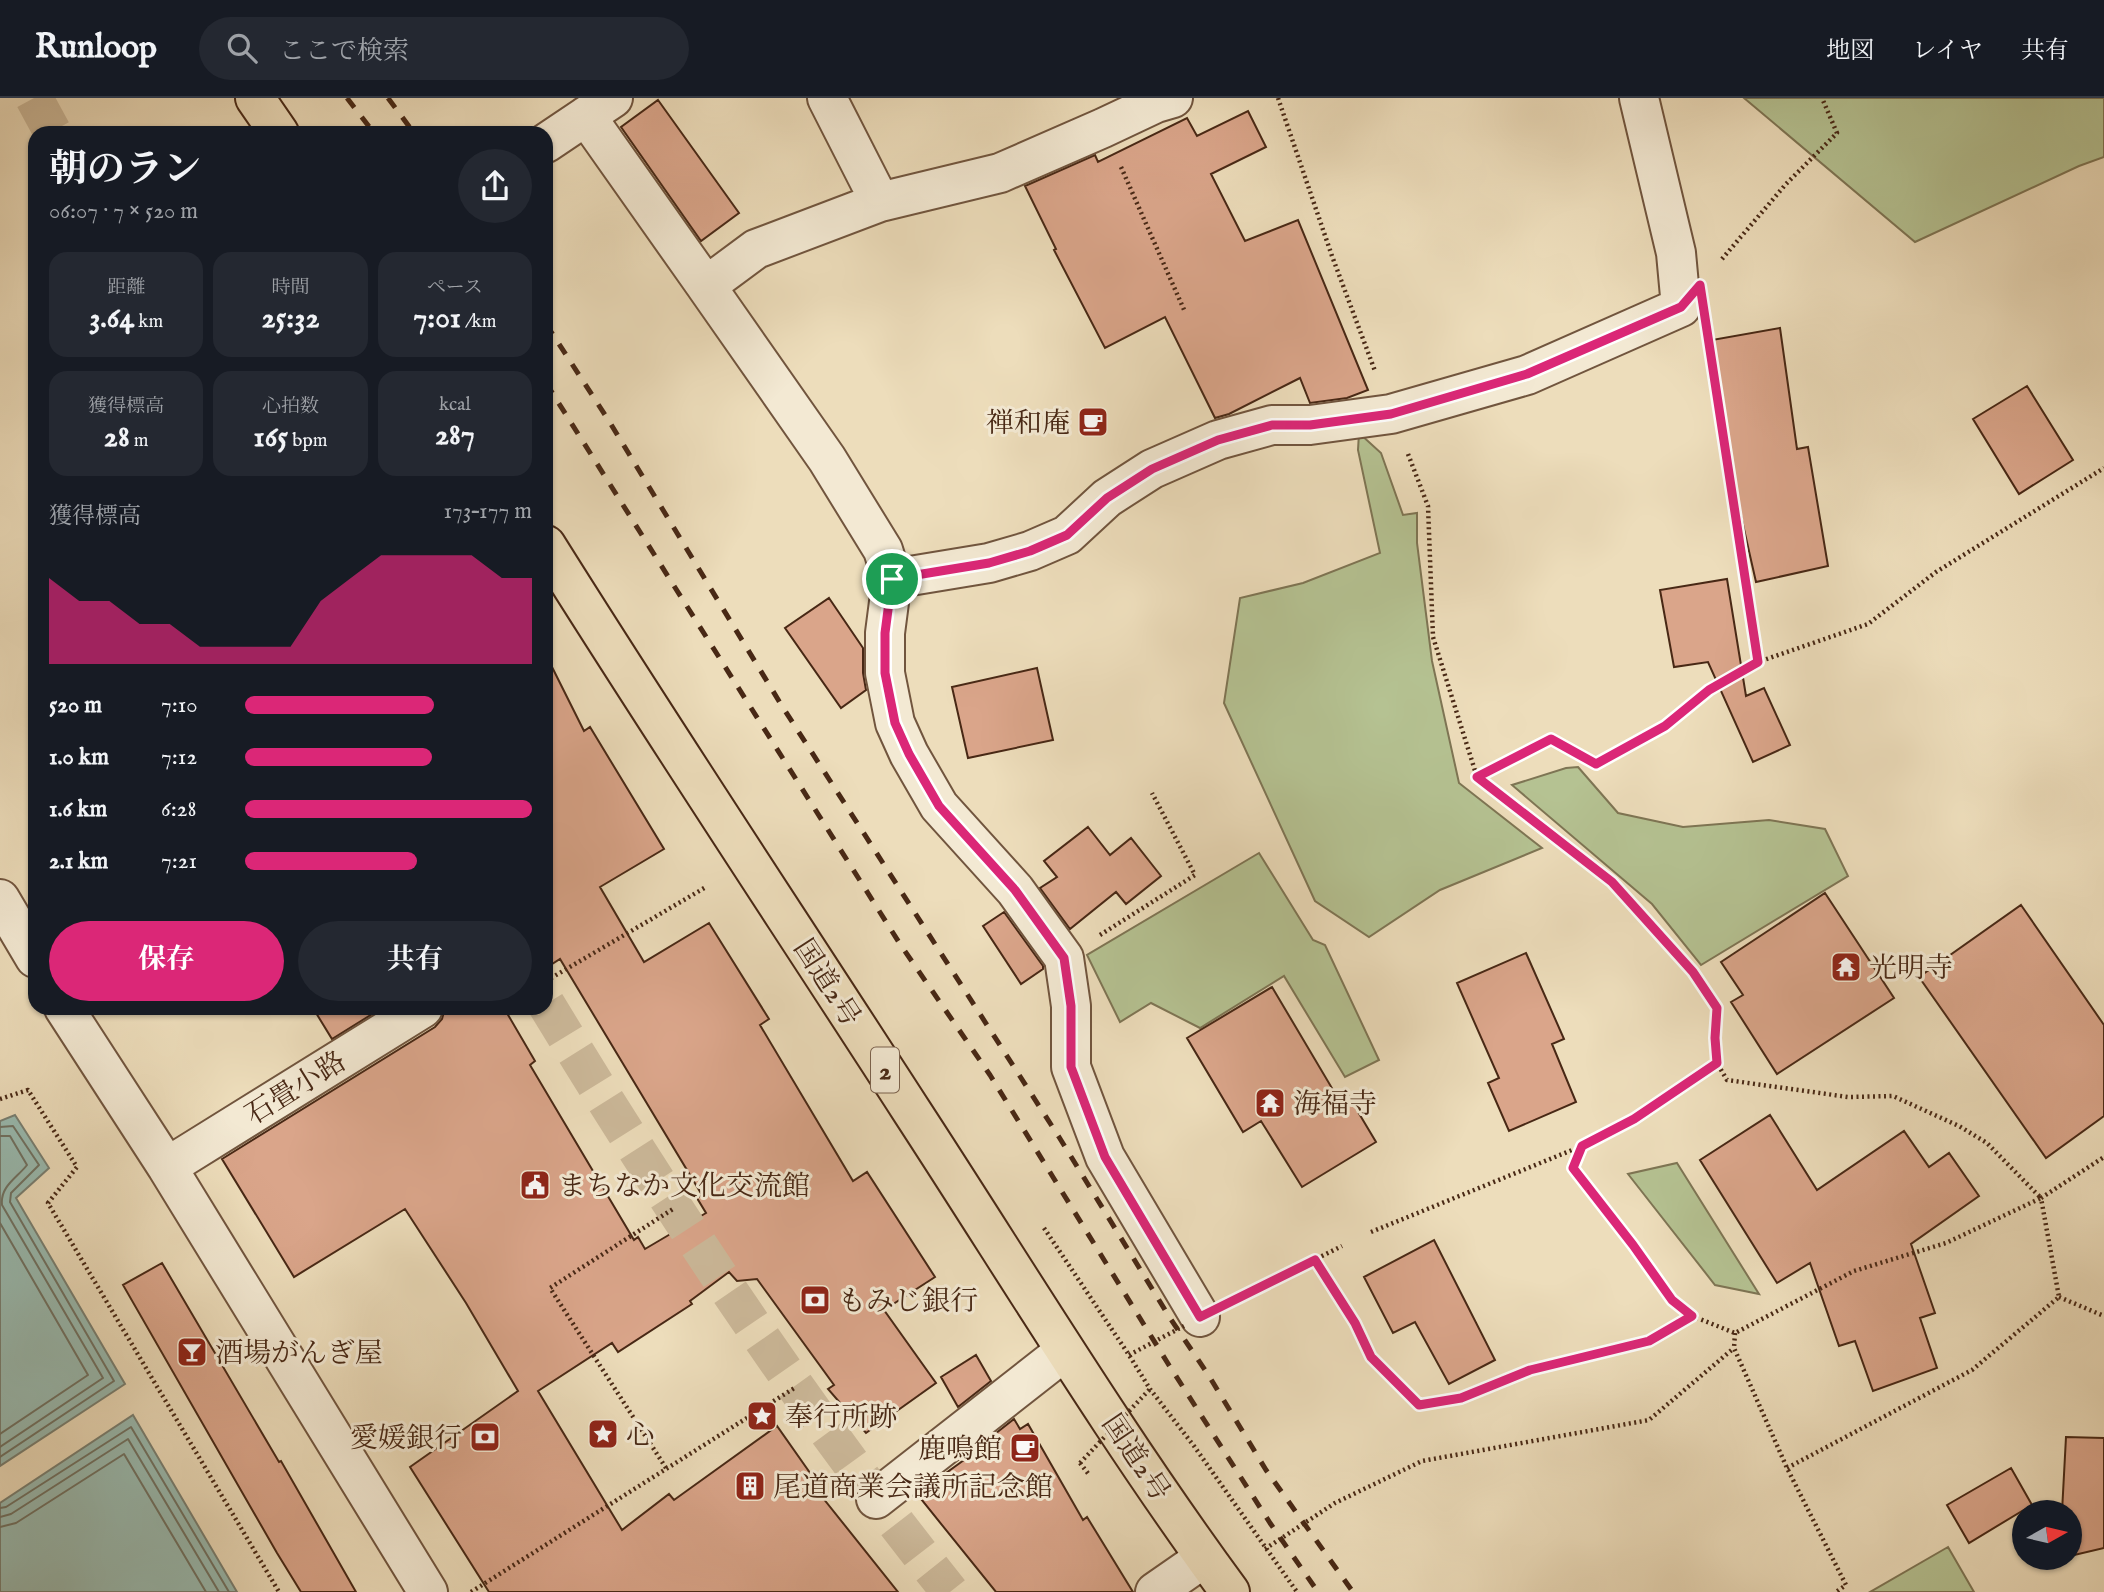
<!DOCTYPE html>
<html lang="ja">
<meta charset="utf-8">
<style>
body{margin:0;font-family:"IM FELL English","Noto Serif JP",serif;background:#242831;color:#f1f3f6;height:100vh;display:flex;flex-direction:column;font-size:26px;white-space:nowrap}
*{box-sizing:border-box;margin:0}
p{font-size:23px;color:#9ea1a6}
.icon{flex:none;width:38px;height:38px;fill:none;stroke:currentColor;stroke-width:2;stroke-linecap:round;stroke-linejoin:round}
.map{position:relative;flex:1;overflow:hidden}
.side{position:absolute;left:28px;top:28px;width:525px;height:889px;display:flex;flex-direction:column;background:#171b24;border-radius:21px;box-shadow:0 2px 5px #0004}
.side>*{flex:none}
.needle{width:46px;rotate:82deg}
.fabs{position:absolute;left:2012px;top:1402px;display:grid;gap:14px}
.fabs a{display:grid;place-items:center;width:70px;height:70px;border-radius:50%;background:#171b24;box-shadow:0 2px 5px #0004;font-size:35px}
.pin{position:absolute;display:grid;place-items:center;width:60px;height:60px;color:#fff;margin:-30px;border:4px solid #fff;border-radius:50%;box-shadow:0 2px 7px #0007}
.round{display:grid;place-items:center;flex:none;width:74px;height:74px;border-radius:37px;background:#242831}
.summary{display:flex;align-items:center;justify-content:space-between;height:119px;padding:0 21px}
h1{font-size:38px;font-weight:700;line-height:52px}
.stats{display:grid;grid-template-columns:repeat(3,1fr);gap:10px;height:119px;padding:7px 21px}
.stats div{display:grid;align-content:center;border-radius:18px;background:#242831;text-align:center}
.stats b{font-size:30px;font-weight:700}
.stats small{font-size:19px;font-weight:400}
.stats p{font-size:19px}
.chart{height:196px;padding:14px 21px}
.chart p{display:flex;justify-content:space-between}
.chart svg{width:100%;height:126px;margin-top:7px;fill:#db2777;opacity:.7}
.cta{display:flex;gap:14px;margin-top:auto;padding:14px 21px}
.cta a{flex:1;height:80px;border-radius:42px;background:#db2777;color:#fff;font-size:28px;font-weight:700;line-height:80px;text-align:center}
.cta a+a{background:#242831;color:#f1f3f6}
ul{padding:0 21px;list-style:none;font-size:23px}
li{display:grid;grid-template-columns:112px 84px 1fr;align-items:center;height:52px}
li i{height:18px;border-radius:9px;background:#db2777}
header{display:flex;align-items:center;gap:42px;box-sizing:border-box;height:98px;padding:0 35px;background:#171b24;border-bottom:2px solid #363941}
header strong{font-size:33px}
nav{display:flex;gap:38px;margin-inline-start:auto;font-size:24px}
.search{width:490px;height:63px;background:#242831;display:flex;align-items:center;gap:18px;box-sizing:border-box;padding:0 24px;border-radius:38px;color:#9ea1a6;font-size:26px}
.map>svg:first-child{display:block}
.green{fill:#b5c292;stroke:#7e7554;stroke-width:2}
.water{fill:#99bbb1;stroke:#798073;stroke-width:2}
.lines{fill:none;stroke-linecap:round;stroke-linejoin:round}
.shore{stroke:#707263;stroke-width:2}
.building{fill:#daa58a;stroke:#482815;stroke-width:2}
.minor-tunnel{stroke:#ccb99a;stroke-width:38;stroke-dasharray:38 19;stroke-linecap:butt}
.minor-casing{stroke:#71553e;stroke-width:42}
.highway-casing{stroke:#482815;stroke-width:42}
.path{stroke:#482815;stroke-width:4.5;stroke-dasharray:2 3.5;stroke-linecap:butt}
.minor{stroke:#f3e9d3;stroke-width:38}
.highway{stroke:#edddbb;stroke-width:38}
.rail{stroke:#482815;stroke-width:5;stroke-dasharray:12 12;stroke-linecap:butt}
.path-bridge{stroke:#482815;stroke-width:4.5;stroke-dasharray:2 3.5;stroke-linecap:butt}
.route-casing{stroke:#fff;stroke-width:14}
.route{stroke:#db2777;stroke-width:9}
.labels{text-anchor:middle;stroke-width:6;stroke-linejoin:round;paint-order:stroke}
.shield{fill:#f3e9d3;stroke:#7b624e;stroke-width:2}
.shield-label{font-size:26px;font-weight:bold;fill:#482815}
.poi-label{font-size:28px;fill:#482815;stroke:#f3e9d3;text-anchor:start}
.street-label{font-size:28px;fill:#482815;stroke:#f3e9d3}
</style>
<header>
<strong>Runloop</strong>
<div class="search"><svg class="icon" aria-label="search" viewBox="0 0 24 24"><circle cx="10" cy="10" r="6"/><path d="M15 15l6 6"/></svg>ここで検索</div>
<nav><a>地図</a><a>レイヤ</a><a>共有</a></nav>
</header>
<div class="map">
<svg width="2104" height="1494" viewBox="0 0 2104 1494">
<rect width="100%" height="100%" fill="#edddbb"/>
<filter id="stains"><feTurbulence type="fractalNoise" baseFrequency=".00286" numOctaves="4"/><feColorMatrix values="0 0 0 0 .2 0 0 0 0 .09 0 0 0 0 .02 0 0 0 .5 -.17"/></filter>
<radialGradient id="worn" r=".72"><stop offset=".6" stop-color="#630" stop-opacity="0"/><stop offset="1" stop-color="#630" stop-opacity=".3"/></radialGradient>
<!-- green -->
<path class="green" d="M1744,0H2104V59L2079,68L1915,144Z
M1359,335L1381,355L1403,417L1417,415V445L1432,563L1459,685L1542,750L1440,792L1369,839L1315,803L1224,605L1240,500L1303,485L1380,455L1358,352Z
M1578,669L1618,715L1683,729L1769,722L1825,731L1848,778L1701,867L1652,806L1512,687L1566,670Z
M1259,755L1313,842L1325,847L1379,962L1345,979L1284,878L1200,930L1151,905L1120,924L1087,857Z
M1677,1065L1759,1196L1715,1187L1628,1076Z
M1948,1449L1974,1494H1870Z"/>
<!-- water -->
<path class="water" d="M15,1017L49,1070L16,1100L125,1286L0,1368V1023Z
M133,1317L237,1494H0V1405Z"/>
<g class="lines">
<!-- shore -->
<path class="shore" d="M0,1029L13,1028L39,1067L11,1095L10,1104L114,1283L0,1359
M0,1038H10L27,1067C17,1080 0,1088 2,1107L103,1280L0,1349
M0,1125L88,1277L0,1336
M0,1410L6,1409L131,1329L229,1494
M0,1419L11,1416L128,1341L219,1494
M0,1429L16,1425L124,1356L206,1494"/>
</g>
<!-- building -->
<path class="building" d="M658,2L739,115L701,143L621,29Z
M1248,13L1266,49L1211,76L1245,143L1298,122L1368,292L1347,300L1310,305L1300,280L1229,316L1215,320L1165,219L1105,250L1054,152L1056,151L1025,88L1095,57L1098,64L1187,20L1197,38Z
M1780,230L1797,351L1808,349L1828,468L1756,484L1729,365L1731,364L1712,242Z
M2027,288L2073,362L2019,396L1973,321Z
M1727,481L1746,598L1764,590L1790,647L1753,664L1708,564L1674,569L1660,492Z
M829,500L863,550V575L866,592L841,610L785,530Z
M546,557L584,633L590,629L664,751L600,789L644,864L709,825L769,921L760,927L853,1083L867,1074L935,1179L884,1212L936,1285L866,1335L828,1291L834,1287L757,1181L737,1183L729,1174L690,1203L692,1206L618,1254L612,1245L538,1293L622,1432L669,1396L674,1402L777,1328L815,1382L811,1385L898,1494H489L410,1369L518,1293L466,1205L405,1111L294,1179L222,1061L435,929L442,921L445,910H504L535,963L530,967L634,1142L638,1139L645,1151L706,1115L697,1100L702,1097L560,861L546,870Z
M1037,570L1053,642L968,660L952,589Z
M1088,729L1110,757L1131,740L1161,778L1126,806L1116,794L1070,831L1040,790L1057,779L1044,763Z
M1825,795L1894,900L1777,976L1731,904L1743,897L1721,864Z
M2021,807L2104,927V1018L2046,1060L1919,879Z
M1004,814L1043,868V871L1021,886L983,828Z
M1526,855L1564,941L1552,946L1576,1004L1509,1033L1488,985L1499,980L1457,885Z
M1272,889L1336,997L1345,992L1376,1044L1302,1089L1261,1023L1243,1034L1187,940Z
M313,910H382L332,941Z
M1770,1017L1817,1092L1904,1033L1929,1069L1949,1055L1979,1098L1911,1146L1935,1215L1920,1220L1937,1270L1873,1293L1855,1243L1839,1248L1810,1165L1777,1185L1700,1062Z
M1434,1142L1495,1262L1449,1286L1415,1224L1393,1235L1364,1179Z
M162,1165L279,1364L281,1363L356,1494H301L277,1455L123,1187Z
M976,1257L991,1283L958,1309L941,1279Z
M1014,1321L1020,1331L1028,1326L1083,1422L1087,1419L1133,1494H996L917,1396L982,1349L981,1347Z
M2066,1339L2104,1340V1450L2070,1458V1414H2062Z
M2011,1370L2032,1407L1969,1445L1947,1407Z"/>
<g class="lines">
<!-- minor-tunnel -->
<path class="minor-tunnel" d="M34,0L53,35
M546,906C670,1110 801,1308 950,1494"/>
<!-- minor casing -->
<g class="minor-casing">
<path id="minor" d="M827,0L880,104
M1173,0L1156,5L1103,30L1000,75L880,104L756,151L706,188L827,361L883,452L892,481L885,535V575L895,625L909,656L939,708L1015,792L1064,860L1071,908V969L1105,1059L1200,1219
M586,18L706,188
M546,45L613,0
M892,481L989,465L1030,453L1067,437L1107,400L1152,371L1218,342L1272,327H1310L1391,316L1527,277L1681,209L1676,155L1639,0
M0,801L35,860
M64,910L167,1069L428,1494
M167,1069L423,910
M876,1401L1065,1253
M1155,1494L1204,1460"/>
</g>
<!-- highway casing -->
<g class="highway-casing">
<path id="highway" d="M255,0L279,35
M546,447C665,637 789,823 911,1012C1016,1173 1116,1339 1230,1494"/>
</g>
<!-- path -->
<path class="path" d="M1278,0L1332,158L1375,273
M1121,69L1185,214
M1722,161L1786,86L1837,35L1822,0
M1709,243L1758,563
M1408,356L1428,408L1433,539L1477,679L1612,784L1693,874L1717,910L1715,940L1717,965L1727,982L1848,999L1893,998L1959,1028L1987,1045L2041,1100L1946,1145L1854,1173L1735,1235L1692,1218L1672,1202L1633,1147L1573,1070L1582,1048
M1477,679L1551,641L1596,666L1665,628L1709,591L1758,564L1868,526L1936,474L2104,370
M1100,837L1195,777L1152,695
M546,883L706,789
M0,1001L28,992L77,1069L48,1105L279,1494
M1044,1130L1129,1257L1150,1291L1194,1348L1297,1494
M1371,1134L1582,1048L1634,1021L1717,965
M1315,1162L1355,1225L1371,1259L1419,1307L1461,1300L1530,1272L1649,1243L1692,1218
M2059,1199L2104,1218
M1238,1200L1342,1148
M1735,1235L1734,1250L1787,1370L1846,1487L1836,1494
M1080,1365L1090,1378
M666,1370L550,1190L673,1111
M1787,1370L1972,1272L2059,1199L2041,1100L2104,1059
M1265,1451L1335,1405L1422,1363L1649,1322L1734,1250
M471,1494L796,1289"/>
<!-- minor -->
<use href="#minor" class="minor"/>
<!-- highway -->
<use href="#highway" class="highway"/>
<!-- rail -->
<path class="rail" d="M347,0L374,35
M388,0L414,35
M546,226L609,323L782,608L1059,1039L1170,1220L1209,1278L1266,1372L1353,1494
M546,285L900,846L990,977L1167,1264L1270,1425L1318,1494"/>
<!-- path-bridge -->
<path class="path-bridge" d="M1129,1257L1184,1228
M1080,1365L1150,1291"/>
</g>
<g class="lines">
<!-- route casing -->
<g class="route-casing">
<path id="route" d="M1700,187L1758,564L1709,592L1665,628L1596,666L1551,641L1477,679L1612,784L1693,874L1717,910L1715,940L1717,965L1634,1021L1582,1048L1573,1070L1633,1147L1672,1202L1692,1218L1649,1243L1530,1272L1461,1300L1419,1307L1371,1259L1355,1225L1315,1162L1200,1219L1105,1059L1071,969V908L1064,860L1015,792L939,708L909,656L895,625L885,575V535L892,481L989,465L1030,453L1067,437L1107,400L1152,371L1218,342L1272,327H1310L1391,316L1527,276L1681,209Z"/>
</g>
<!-- route -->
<use href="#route" class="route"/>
</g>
<!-- icons -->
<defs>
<g id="cafe-square" transform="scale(1.575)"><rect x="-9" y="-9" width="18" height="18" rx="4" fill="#8f2418" stroke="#f3e9d3"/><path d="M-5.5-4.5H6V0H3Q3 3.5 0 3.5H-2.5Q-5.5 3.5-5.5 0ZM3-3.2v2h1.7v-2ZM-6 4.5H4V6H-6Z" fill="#fff"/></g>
<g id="temple-square" transform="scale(1.575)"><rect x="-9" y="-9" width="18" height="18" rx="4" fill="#8f2418" stroke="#f3e9d3"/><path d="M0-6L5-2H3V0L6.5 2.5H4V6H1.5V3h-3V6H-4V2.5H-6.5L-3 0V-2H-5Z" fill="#fff"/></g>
<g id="civic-square" transform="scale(1.575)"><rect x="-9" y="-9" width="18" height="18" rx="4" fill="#8f2418" stroke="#f3e9d3"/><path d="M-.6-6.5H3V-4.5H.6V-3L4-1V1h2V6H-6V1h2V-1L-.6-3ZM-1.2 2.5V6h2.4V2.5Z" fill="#fff"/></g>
<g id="bank-square" transform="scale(1.575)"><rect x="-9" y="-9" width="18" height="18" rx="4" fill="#8f2418" stroke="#f3e9d3"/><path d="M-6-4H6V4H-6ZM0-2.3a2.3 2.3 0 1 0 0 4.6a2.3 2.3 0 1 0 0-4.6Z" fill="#fff"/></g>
<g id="bar-square" transform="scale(1.575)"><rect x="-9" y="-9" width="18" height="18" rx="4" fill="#8f2418" stroke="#f3e9d3"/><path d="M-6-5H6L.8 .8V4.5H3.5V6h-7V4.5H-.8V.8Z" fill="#fff"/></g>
<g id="sight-square" transform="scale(1.575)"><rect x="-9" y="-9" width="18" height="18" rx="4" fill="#8f2418" stroke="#f3e9d3"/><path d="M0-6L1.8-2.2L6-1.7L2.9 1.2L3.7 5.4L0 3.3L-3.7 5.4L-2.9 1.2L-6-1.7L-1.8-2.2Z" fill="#fff"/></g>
<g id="building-square" transform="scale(1.575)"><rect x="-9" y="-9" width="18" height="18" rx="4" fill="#8f2418" stroke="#f3e9d3"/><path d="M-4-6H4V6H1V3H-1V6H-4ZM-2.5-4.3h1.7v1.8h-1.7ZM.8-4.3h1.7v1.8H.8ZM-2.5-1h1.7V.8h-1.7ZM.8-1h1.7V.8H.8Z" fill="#fff"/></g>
</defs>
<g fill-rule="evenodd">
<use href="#cafe-square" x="1093" y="324"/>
<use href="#temple-square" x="1846" y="869"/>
<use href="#temple-square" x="1270" y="1005"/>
<use href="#civic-square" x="535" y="1087"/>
<use href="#bank-square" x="815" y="1202"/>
<use href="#bar-square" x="192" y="1254"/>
<use href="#sight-square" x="762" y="1318"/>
<use href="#sight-square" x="603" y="1336"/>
<use href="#bank-square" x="485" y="1339"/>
<use href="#cafe-square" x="1025" y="1350"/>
<use href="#building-square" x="750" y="1388"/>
</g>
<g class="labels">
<!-- shield labels -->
<rect class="shield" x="871" y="949.5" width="28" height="45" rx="5"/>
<g class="shield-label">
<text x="885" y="981">2</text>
</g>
<!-- poi labels -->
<g class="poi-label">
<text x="1070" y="334" text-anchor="end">禅和庵</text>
<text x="1869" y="879">光明寺</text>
<text x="1293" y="1015">海福寺</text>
<text x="558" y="1097">まちなか文化交流館</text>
<text x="838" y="1212">もみじ銀行</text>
<text x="215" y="1264">酒場がんぎ屋</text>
<text x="785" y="1328">奉行所跡</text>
<text x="626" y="1346">心</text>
<text x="462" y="1349" text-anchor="end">愛媛銀行</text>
<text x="1002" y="1360" text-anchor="end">鹿鳴館</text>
<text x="773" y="1398">尾道商業会議所記念館</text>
</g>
<!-- street labels -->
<g class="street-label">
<text transform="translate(828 884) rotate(57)" y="10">国道2号</text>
<text transform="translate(295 989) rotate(-32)" y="10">石畳小路</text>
<text transform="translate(1137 1359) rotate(56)" y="10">国道2号</text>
</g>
</g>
<rect width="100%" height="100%" filter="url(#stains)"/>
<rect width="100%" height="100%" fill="url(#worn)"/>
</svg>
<div class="fabs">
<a><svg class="needle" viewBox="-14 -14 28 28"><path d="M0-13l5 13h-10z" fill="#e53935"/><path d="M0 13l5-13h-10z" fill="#9ea1a6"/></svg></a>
</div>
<div class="pin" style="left:892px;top:481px;background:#1e9e55"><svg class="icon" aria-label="arrive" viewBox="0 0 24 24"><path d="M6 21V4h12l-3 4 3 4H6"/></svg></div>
<section class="side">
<div class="summary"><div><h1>朝のラン</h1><p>06:07 · 7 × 520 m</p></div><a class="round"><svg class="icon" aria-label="share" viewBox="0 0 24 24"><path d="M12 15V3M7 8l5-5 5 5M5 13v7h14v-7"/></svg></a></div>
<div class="stats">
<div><p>距離</p><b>3.64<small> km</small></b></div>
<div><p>時間</p><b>25:32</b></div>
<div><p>ペース</p><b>7:01<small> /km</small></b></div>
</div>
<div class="stats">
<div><p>獲得標高</p><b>28<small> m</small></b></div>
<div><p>心拍数</p><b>165<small> bpm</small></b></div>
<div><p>kcal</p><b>287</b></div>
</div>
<div class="chart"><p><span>獲得標高</span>173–177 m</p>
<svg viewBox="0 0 160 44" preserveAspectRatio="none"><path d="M0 44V14L10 22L20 22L30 30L40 30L50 38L60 38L70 38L80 38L90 22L100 14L110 6L120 6L130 6L140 6L150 14L160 14V44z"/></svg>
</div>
<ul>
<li><b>520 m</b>7:10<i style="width:66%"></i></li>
<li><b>1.0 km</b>7:12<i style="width:65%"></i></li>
<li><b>1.6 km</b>6:28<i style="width:100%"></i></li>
<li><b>2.1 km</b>7:21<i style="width:60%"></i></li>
</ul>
<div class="cta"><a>保存</a><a>共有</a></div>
</section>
</div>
